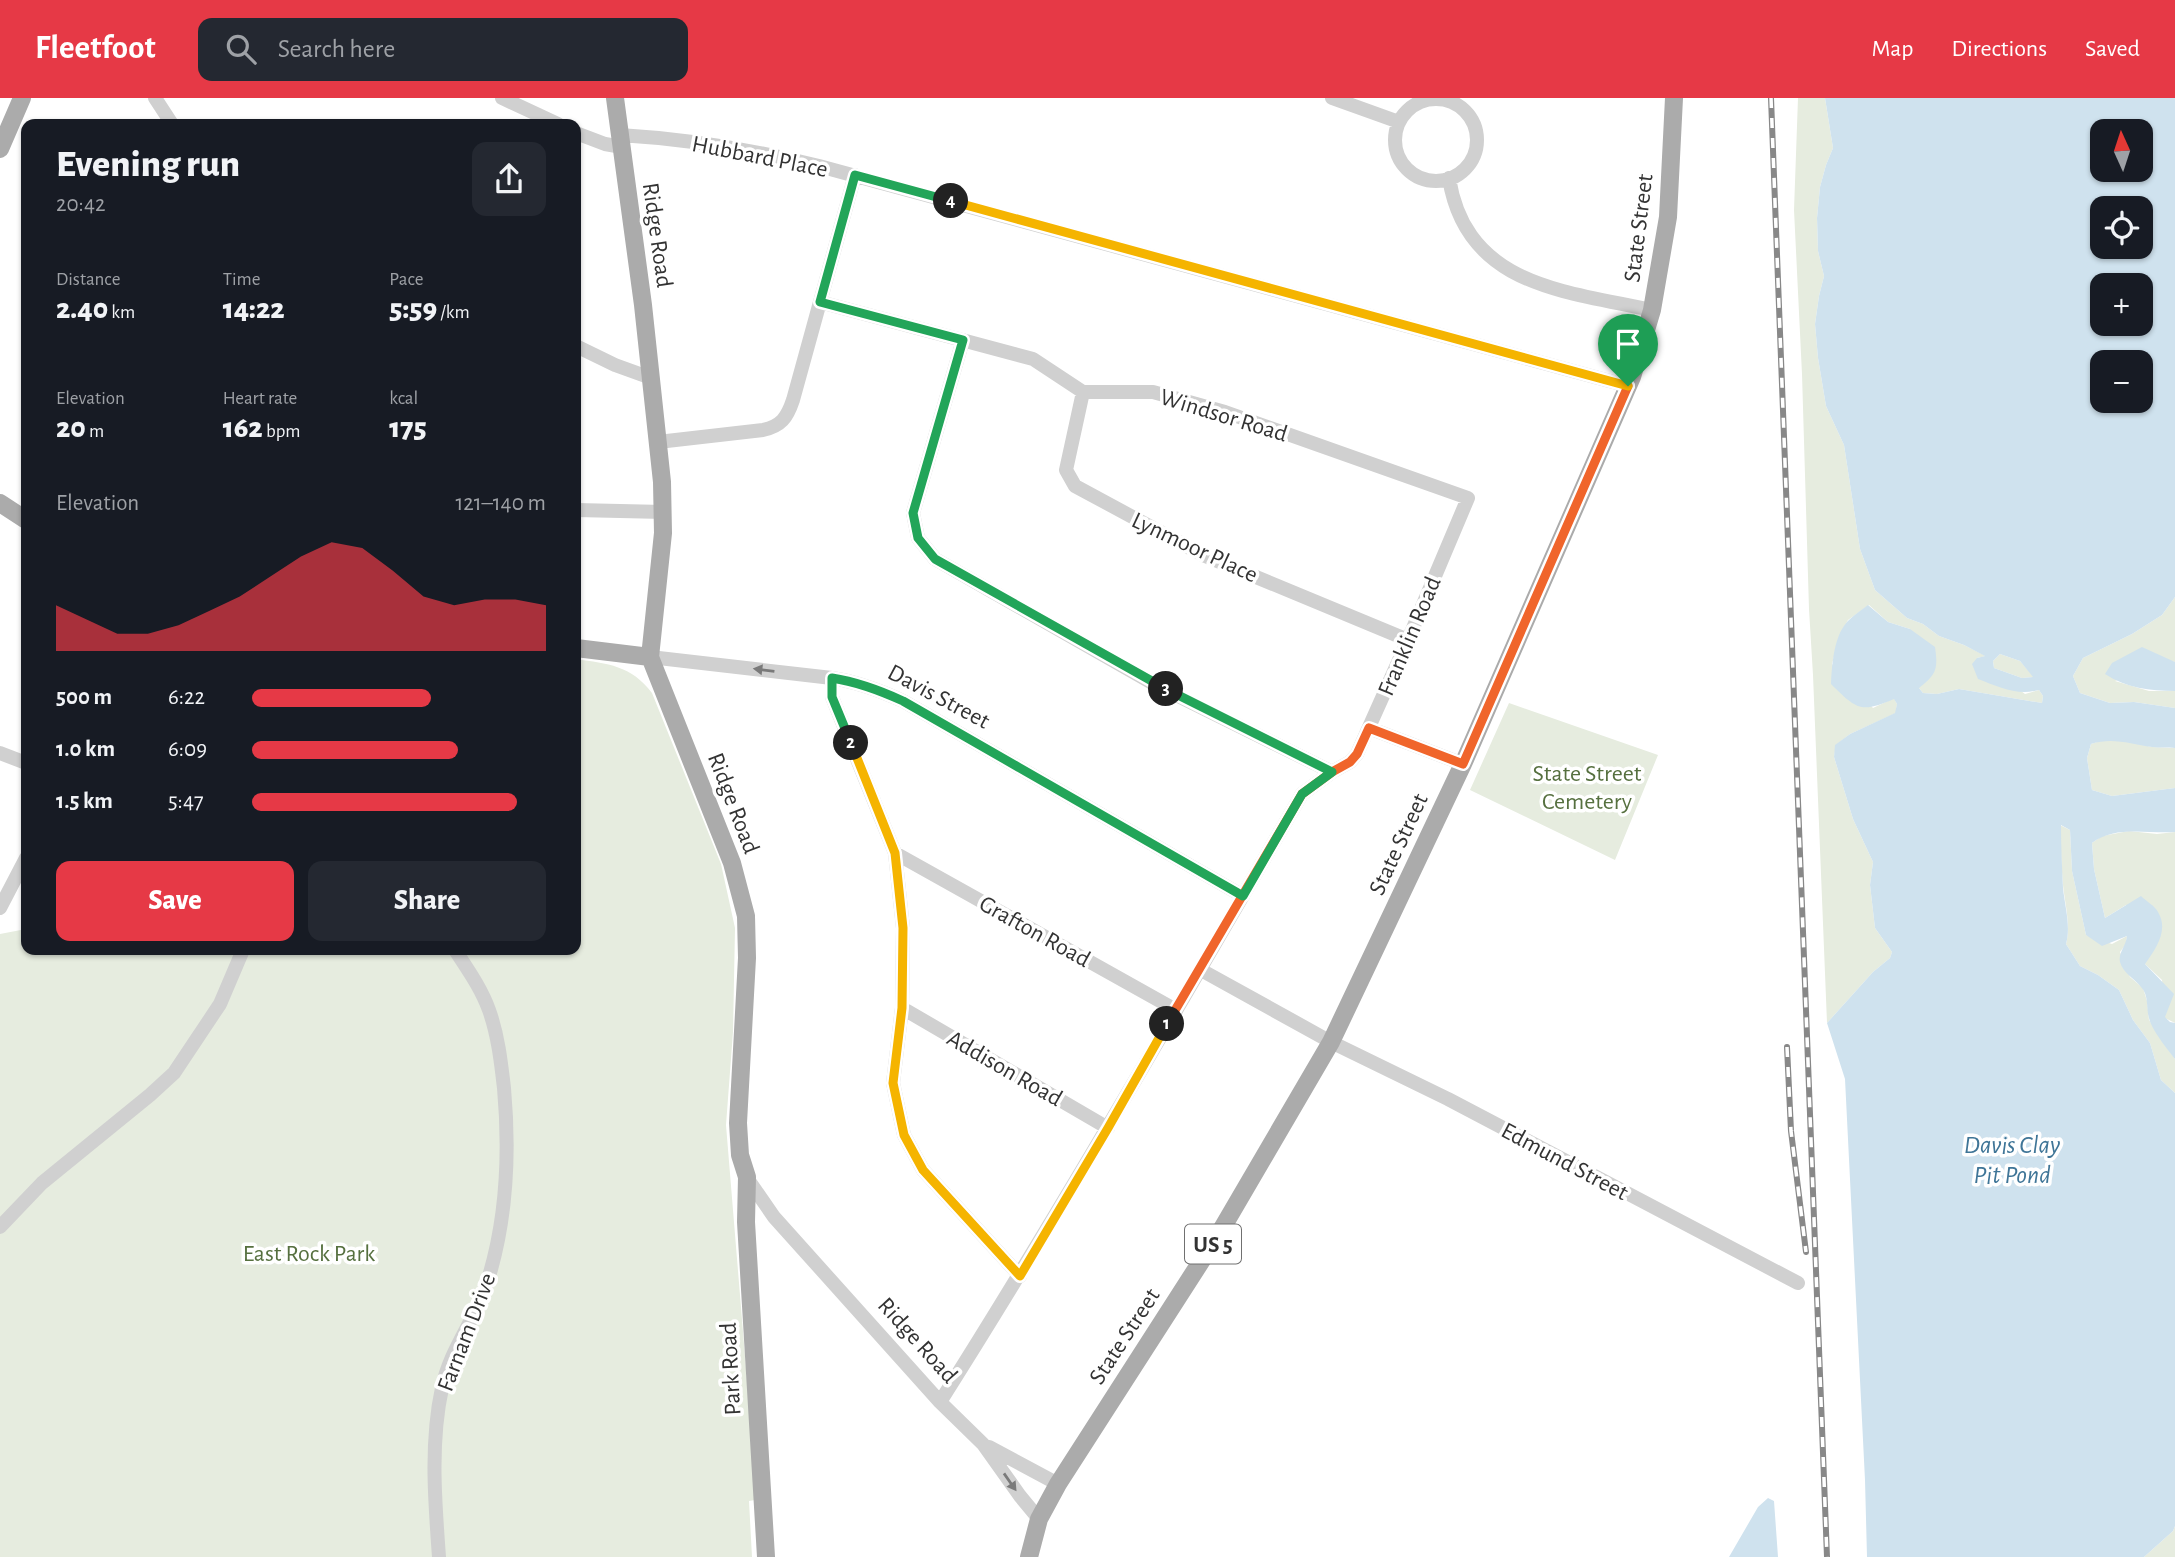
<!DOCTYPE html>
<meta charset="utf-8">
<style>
body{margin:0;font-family:"Alegreya Sans",sans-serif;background:#242831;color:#f1f3f6;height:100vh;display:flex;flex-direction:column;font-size:26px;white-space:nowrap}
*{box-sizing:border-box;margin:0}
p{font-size:23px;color:#9ea1a6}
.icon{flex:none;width:38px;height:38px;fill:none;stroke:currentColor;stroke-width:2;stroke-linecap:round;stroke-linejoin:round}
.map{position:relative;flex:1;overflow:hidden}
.sheet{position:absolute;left:21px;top:21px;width:560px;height:836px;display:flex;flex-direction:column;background:#171b24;border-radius:14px;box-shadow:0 2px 5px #0004}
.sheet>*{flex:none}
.needle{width:46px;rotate:357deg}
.buttons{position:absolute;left:2090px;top:21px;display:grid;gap:14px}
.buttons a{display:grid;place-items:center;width:63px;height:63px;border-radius:14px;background:#171b24;box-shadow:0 2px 5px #0004;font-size:35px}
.pin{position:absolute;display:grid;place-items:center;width:60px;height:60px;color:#fff;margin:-72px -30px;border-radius:50% 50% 50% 0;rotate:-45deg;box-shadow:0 0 7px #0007}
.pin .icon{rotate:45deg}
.km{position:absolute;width:35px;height:35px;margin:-18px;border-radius:50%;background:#222;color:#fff;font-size:19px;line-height:35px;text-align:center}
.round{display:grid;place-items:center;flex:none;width:74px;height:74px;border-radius:14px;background:#242831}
.overview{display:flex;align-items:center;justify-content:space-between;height:119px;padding:0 35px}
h1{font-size:38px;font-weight:800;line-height:52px}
.metrics{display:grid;grid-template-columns:repeat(3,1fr);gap:10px;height:119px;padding:7px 35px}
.metrics div{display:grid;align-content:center}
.metrics b{font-size:30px;font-weight:800}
.metrics small{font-size:19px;font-weight:400}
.metrics p{font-size:19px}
.chart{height:196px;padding:14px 35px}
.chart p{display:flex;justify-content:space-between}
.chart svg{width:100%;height:126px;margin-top:7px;fill:#e63946;opacity:.7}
.primary-button{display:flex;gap:14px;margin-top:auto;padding:14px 35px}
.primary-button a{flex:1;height:80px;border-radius:14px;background:#e63946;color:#fff;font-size:28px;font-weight:800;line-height:80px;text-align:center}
.primary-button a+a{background:#242831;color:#f1f3f6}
ul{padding:0 35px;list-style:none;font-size:23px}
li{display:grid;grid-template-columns:112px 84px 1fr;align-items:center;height:52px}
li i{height:18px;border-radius:9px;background:#e63946}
header{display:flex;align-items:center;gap:42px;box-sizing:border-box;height:98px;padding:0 35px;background:#e63946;color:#fff}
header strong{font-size:33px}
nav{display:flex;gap:38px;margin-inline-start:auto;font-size:24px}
.search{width:490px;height:63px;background:#242831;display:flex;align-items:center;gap:18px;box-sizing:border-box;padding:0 24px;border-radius:14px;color:#9ea1a6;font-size:26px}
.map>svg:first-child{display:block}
.green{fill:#e6ecdf}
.water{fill:#cfe2ee;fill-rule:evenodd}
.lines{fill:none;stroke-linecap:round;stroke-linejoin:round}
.minor{stroke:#d0d0d0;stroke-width:14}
.major{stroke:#ababab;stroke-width:18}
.rail-casing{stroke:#888;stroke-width:6}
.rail{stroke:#fff;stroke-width:3.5;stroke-dasharray:10;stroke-linecap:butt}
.oneway{fill:#7a7a7a}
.split-1-casing{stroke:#fff;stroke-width:14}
.split-2-casing{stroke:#fff;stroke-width:14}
.split-3-casing{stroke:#fff;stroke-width:14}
.split-4-casing{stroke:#fff;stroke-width:14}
.split-5-casing{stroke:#fff;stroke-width:14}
.split-1{stroke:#f0652b;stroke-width:9}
.split-2{stroke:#f5b400;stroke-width:9}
.split-3{stroke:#22a559;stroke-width:9}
.split-4{stroke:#22a559;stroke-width:9}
.split-5{stroke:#f5b400;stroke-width:9}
.labels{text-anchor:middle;stroke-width:7;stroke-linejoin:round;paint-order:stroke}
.shield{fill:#fff;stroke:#707070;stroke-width:2}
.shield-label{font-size:23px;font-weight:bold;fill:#333}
.street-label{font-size:24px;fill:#333;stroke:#fff}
.park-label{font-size:24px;fill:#56703f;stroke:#fff}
.water-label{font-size:26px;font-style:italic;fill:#3f7597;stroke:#fff}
</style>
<header>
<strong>Fleetfoot</strong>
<div class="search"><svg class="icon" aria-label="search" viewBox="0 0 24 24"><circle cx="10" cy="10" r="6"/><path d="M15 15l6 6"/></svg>Search here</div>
<nav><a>Map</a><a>Directions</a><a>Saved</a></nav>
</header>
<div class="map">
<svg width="2175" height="1459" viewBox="0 0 2175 1459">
<rect width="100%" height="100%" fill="#fff"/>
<!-- green -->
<path class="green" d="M1798,0H1825L1833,50L1826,67L1820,89L1817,120L1818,153L1824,178L1819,198L1815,226L1818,260L1826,308L1844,347L1860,451L1875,492L1907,520L1923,526L1939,538L1964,547L1986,558L1977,560L2025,596L2039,592L2043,598L2042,605L1959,591L1937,596L1923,595L1919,590L1910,531L1888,524L1869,507L1848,522L1839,539L1832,566L1873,610L1894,600L1897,606L1896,615L1850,636L1836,647L1834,659L1853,721L1873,764L1870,787L1875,830L1892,854L1890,860L1873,874L1827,925L1813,577L1809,511L1802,276L1794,112Z
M2175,499V564L2170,563L2115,583L2149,593H2175V610L2134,604L2110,605L2080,595L2073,578L2083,560L2132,536L2162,517Z
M2000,556L2020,563L2034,579L2022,580L1994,570L1993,563Z
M576,561C608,566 631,567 652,595L721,766L735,830L733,934L726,1027L751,1331L755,1402L749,1403L752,1459H0V836L26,831V852H576Z
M1509,605L1658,657L1615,762L1470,692Z
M2120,642L2152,649L2175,650V690L2112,698L2092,692L2087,660L2091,646L2100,643Z
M2060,727L2070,732L2072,773L2086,837L2112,846L2127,838L2126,846L2120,854L2130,879L2143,890L2147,903L2149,922L2175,961V995L2161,982L2150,945L2133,922L2119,892L2098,877L2080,868L2066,846C2071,828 2065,806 2063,787C2061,767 2061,747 2060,727Z
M2129,733L2157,736L2175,734V925L2165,920L2162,882L2145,866L2126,807L2105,820L2094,771L2092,745L2102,738Z
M2175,1428V1459H2144L2173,1433Z"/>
<!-- water -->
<path class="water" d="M1825,0H2175V499L2162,517L2132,536L2083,560L2073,578L2080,595L2110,605L2134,604L2175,610V650C2168,649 2160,650 2152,649C2130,646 2113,639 2091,646L2087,660L2092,692L2112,698L2175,690V734C2148,736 2115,727 2092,745L2094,771L2105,820L2141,798C2146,803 2155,808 2158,814C2169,832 2156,851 2145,866L2174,896L2165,919L2170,924L2175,925V961C2168,952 2151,931 2149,920C2146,910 2149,897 2141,889C2135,881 2123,875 2120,864C2118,855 2126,848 2127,838L2102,848L2086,837L2072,773L2070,732L2061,727C2061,748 2062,769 2063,790C2065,809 2071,829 2066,846L2080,868L2098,877L2119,892L2133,922L2150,945L2161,982L2175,995V1428L2173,1433L2144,1459H1867L1865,1382L1845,981L1827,925L1873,874L1890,860L1892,854L1875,830L1870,787L1873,764L1853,721L1834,659L1835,647L1850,636L1895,615L1897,606L1894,601C1861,615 1857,612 1831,586C1832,565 1834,535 1850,521C1855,516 1862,512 1868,507L1888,524L1910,531L1935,549C1938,571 1937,576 1919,590L1923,595L1937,596L1959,591L2042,605L2043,598L2039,592C2017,598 1999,589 1978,581L1972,566L1977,560L1985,558L1964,547L1939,538L1923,526L1907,520L1875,492L1860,451L1844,347L1826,308L1818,260L1815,226L1819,198L1824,178L1818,153L1817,120L1820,89L1826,67L1833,50ZM2102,33H2140V72H2102ZM2102,110H2140V149H2102ZM2140,187V226H2102V187ZM2102,264H2140V303H2102ZM2000,556L2020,563L2033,579L2022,580L1994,570L1993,563Z
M2142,549L2175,564V593C2150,593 2126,590 2105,576L2112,565Z
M1768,1400L1774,1403L1778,1459H1729L1758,1409Z"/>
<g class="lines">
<!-- minor -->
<path class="minor" d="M155,0L172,26
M502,0L558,26
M1332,0L1399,24
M1395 42a41 41 0 1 1 82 0a41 41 0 1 1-82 0Z
M576,35L605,46L622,49
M620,37C687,41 754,52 819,68L1628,288
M1449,80C1466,188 1564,193 1652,212
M820,204L1033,261L1083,294H1153L1225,314L1468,400L1408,542L1357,656L1350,664L1332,674L1302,696C1183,900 1066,1105 940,1304
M963,242L913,415L918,440L935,461L1154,586L1332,674
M576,248L615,267L651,280
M1083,294L1066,372L1075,388L1203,457L1408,542
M658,344L763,332C781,328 787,320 793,302L855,77
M576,412L664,414
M650,559L832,580C858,584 879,592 903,603L1243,798
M832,580V599L895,755L903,830L902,910L893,985L904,1037L923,1072L1020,1178
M1369,630L1463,666
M0,655L26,665
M895,755L1176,912
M0,810L26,760
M1201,872L1331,944L1448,1001L1798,1185
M902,910L1108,1030
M747,1080L774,1119L940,1304L983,1346L1020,1398L1039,1421
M0,1129L42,1085L150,997L174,975L220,906L243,852
M989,1349L1058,1386
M439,1459C435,1404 430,1345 442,1290C450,1251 474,1224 486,1188C507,1124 510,1057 504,990C501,964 498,937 489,912C481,890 468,872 455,852"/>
<!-- major -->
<path class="major" d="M615,0L643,207L662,384L663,435L650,559L732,765L746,818L747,860L738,1025L740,1057L747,1079L746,1124L766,1459
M0,51L22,0
M0,405L26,422
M576,550L650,559
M1029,1459L1039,1421L1058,1386L1220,1134L1331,944L1463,666L1632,279L1652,212L1668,119L1674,0"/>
<!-- rail casing -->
<g class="rail-casing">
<path id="rail" d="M1771,0L1827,1459
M1787,949L1791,1033L1806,1154"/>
</g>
<!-- rail -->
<use href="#rail" class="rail"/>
</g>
<!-- one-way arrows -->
<defs><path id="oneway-solid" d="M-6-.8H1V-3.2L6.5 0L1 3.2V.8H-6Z" transform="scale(1.75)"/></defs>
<g class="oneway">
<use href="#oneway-solid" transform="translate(764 572) rotate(-173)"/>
<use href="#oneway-solid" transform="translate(1010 1384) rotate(55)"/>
</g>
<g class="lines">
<!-- split-1 casing -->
<g class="split-1-casing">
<path id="split-1" d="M1167,926L1302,696L1332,674L1350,664L1357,656L1369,630L1463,666L1628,288"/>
</g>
<!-- split-2 casing -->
<g class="split-2-casing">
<path id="split-2" d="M851,645L895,755L903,830L902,910L893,985L904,1037L923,1072L1020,1178L1108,1030L1167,926"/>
</g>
<!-- split-3 casing -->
<g class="split-3-casing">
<path id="split-3" d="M851,645L832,599V580C858,584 879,592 903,603L1243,798L1302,696L1332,674L1166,591"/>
</g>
<!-- split-4 casing -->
<g class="split-4-casing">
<path id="split-4" d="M951,103L855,77L820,204L963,242L913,415L918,440L935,461L1166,591"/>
</g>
<!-- split-5 casing -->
<g class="split-5-casing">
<path id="split-5" d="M951,103L1628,288"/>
</g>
<!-- split-1 -->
<use href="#split-1" class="split-1"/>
<!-- split-2 -->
<use href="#split-2" class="split-2"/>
<!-- split-3 -->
<use href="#split-3" class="split-3"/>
<!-- split-4 -->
<use href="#split-4" class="split-4"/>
<!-- split-5 -->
<use href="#split-5" class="split-5"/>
</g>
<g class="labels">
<!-- shield labels -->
<rect class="shield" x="1185" y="1126.5" width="56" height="39" rx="5"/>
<g class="shield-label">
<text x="1213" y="1154">US 5</text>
</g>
<!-- street labels -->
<g class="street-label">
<text transform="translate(760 58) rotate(11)" y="8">Hubbard Place</text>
<text transform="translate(1638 130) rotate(-83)" y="8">State Street</text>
<text transform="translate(658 137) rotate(82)" y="8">Ridge Road</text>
<text transform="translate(1224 317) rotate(17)" y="8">Windsor Road</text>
<text transform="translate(1195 449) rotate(25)" y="8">Lynmoor Place</text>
<text transform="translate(1409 538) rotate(-67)" y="8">Franklin Road</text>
<text transform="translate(939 598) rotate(28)" y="8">Davis Street</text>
<text transform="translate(734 705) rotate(69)" y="8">Ridge Road</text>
<text transform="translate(1398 746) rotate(-65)" y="8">State Street</text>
<text transform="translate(1035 833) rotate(29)" y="8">Grafton Road</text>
<text transform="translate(1005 970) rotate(30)" y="8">Addison Road</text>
<text transform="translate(1565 1063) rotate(28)" y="8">Edmund Street</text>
<text transform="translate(466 1234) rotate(-69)" y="8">Farnam Drive</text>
<text transform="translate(1124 1238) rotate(-57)" y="8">State Street</text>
<text transform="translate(918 1242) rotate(48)" y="8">Ridge Road</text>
<text transform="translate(730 1271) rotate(-93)" y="8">Park Road</text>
</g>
<!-- park labels -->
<g class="park-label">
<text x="1587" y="683">State Street<tspan x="1587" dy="28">Cemetery</tspan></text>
<text x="309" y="1163">East Rock Park</text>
</g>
<!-- water labels -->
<g class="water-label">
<text x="2012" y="1055">Davis Clay<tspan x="2012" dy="30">Pit Pond</tspan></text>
</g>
</g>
</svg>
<div class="buttons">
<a><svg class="needle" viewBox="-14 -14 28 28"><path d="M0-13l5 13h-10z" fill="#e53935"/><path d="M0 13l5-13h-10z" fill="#9ea1a6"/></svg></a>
<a><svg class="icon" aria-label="locate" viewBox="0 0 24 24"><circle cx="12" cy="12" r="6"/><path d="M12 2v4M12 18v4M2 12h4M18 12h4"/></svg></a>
<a>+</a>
<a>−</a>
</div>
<div class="pin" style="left:1628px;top:288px;background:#1e9e55"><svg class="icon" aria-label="arrive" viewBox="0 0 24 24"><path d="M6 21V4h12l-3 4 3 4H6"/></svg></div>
<b class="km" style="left:1167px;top:926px">1</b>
<b class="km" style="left:851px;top:645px">2</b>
<b class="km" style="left:1166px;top:591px">3</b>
<b class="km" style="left:951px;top:103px">4</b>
<section class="sheet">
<div class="overview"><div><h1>Evening run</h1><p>20:42</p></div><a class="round"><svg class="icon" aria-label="share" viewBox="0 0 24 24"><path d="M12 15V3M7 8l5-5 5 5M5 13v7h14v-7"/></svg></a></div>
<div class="metrics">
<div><p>Distance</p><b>2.40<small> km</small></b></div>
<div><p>Time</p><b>14:22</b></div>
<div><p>Pace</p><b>5:59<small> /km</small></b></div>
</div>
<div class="metrics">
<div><p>Elevation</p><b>20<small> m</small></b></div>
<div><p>Heart rate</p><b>162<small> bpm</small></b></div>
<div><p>kcal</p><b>175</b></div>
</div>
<div class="chart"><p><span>Elevation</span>121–140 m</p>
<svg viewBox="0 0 160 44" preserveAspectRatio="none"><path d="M0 44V28L10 33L20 38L30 38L40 35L50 30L60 25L70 18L80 11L90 6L100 8L110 16L120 25L130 28L140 26L150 26L160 28V44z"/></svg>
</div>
<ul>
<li><b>500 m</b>6:22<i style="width:61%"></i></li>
<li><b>1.0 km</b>6:09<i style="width:70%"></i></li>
<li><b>1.5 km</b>5:47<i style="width:90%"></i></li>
</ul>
<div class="primary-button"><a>Save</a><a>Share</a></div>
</section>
</div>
